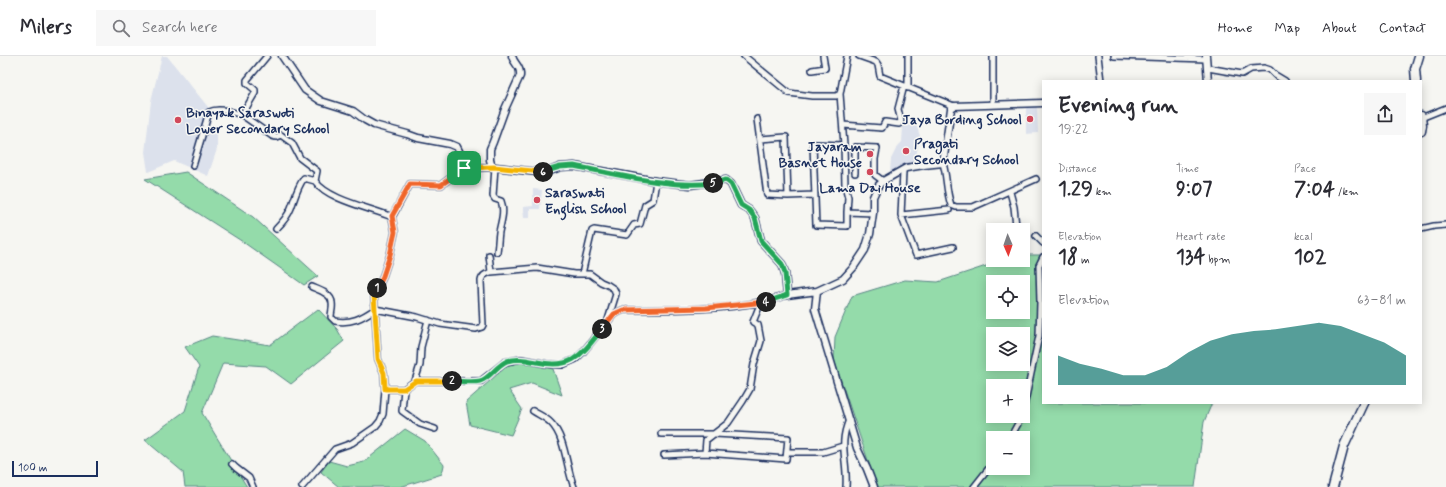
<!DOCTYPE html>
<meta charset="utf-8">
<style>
body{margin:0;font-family:Mynerve,sans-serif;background:#f7f7f7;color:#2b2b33;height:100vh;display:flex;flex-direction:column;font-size:15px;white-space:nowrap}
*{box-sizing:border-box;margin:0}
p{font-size:13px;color:#7c7c81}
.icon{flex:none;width:22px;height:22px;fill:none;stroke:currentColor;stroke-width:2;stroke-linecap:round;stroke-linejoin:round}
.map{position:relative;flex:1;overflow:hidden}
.details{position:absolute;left:1042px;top:24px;width:380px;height:324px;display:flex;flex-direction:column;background:#fff;border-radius:0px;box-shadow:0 2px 10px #0003}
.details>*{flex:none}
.needle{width:26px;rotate:178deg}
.buttons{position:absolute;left:986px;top:167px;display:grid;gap:8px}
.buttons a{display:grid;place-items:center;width:44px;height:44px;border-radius:0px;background:#fff;box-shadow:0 2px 10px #0003;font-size:20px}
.scale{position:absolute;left:12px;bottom:10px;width:86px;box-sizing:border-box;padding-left:4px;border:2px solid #1b2f5e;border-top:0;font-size:11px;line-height:14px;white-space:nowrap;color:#1b2f5e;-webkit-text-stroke:3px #f6f6f2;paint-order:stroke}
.pin{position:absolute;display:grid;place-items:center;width:34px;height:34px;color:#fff;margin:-17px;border-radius:8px;box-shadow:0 2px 6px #0006}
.km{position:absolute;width:20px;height:20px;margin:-10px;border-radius:50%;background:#222;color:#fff;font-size:11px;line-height:20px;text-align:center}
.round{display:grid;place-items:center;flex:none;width:42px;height:42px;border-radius:0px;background:#f7f7f7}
.summary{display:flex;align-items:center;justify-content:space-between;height:68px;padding:0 16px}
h1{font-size:22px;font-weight:700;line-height:30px}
.metrics{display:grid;grid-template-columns:repeat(3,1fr);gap:6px;height:68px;padding:4px 16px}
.metrics div{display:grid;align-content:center}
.metrics b{font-size:20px;font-weight:700}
.metrics small{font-size:11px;font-weight:400}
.metrics p{font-size:11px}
.chart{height:112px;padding:8px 16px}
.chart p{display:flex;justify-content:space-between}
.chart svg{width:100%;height:72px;margin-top:4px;fill:#0f766e;opacity:.7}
header{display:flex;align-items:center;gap:24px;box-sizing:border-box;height:56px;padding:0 20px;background:#fff;border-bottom:1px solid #e1e1e2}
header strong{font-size:19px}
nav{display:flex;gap:22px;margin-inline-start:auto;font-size:14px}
.search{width:280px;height:36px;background:#f7f7f7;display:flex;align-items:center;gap:10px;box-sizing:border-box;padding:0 14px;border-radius:0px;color:#7c7c81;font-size:15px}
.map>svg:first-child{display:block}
.built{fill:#dce1ec}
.green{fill:#94dbaa;stroke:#588584;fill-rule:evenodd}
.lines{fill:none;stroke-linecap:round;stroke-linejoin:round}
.minor-casing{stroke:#1b2f5e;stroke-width:8}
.tertiary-casing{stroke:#1b2f5e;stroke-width:9}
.primary-casing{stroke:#1b2f5e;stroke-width:11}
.minor{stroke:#f6f6f2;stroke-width:5}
.tertiary{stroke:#f6f6f2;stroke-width:6}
.primary{stroke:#f6f6f2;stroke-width:8}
.split-1-casing{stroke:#fff;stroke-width:8}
.split-2-casing{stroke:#fff;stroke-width:8}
.split-3-casing{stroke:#fff;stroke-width:8}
.split-4-casing{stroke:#fff;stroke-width:8}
.split-5-casing{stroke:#fff;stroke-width:8}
.split-6-casing{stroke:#fff;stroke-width:8}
.split-7-casing{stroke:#fff;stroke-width:8}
.split-1{stroke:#f0652b;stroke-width:5}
.split-2{stroke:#f5b400;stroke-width:5}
.split-3{stroke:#22a559;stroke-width:5}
.split-4{stroke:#f0652b;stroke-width:5}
.split-5{stroke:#22a559;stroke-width:5}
.split-6{stroke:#22a559;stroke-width:5}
.split-7{stroke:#f5b400;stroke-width:5}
.poi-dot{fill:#d1495b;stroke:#f6f6f2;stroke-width:1.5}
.labels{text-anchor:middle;stroke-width:3;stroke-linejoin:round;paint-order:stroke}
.poi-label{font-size:14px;font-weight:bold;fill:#1b2f5e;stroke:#f6f6f2;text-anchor:start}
</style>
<header>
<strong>Milers</strong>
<div class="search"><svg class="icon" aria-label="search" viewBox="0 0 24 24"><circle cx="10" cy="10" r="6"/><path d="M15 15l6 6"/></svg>Search here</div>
<nav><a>Home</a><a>Map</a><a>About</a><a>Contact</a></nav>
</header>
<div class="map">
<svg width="1446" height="431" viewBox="0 0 1446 431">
<rect width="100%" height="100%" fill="#f6f6f2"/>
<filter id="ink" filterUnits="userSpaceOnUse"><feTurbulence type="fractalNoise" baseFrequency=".025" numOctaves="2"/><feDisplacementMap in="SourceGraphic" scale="8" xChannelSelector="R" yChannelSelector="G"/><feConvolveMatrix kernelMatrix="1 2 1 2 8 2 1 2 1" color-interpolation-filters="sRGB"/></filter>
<g filter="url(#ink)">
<!-- built -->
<path class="built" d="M162,0H167L208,51L207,78L217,77V93L208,120L174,105L148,116L145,96L151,45Z
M1026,49H1037L1038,77L1026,78Z
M916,68L920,80L915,106L900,111L890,116L891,103L897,91L902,86L903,70Z
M533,133L542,134L540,153H530V162H524L523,151L533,150Z"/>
<!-- green -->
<path class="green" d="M186,116L253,161L318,220L304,229L243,186L145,123Z
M1023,199H1043V347H1212L1204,366L1195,431H877L834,304L835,281L852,240L905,224L938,226L1004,204H1023ZM993,226H1023V256H993ZM993,278H1023V308H993ZM993,330H1023V360H993ZM993,382H1023V412H993Z
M318,253L337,273L344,285L291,328L266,310L223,307L202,357L247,431H185L183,416L145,384L185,355L199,311L185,291L212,280L270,289Z
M522,306L553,313L562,339L532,327L509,334L522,353L511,379L470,369L466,346L508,309Z
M405,373L425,385L444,409L442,418L400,431H339L321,416L329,405L347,410L364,406Z"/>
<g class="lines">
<!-- minor casing -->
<g class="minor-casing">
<path id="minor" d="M744,0L789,37L812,40H836L840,38L847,0
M859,0L876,6L878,9L880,20L954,50
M908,0V32
M1098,0L1101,25
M1114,0L1206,3
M1208,12L1242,18L1251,13L1264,12L1270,14L1275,19L1285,25
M812,14L825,12L823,0
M840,38L844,89L845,130L848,141L847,156L873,157
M993,48V0
M242,59L272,80L276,81L281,79L292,87L300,102L317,115L315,125C328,144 371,152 392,161L410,128L441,129L464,112
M1421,62L1446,52
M757,63L767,139L788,140
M843,69L882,72L885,66L899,68L901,65L898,53L904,30
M760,83L786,81L788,140L814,139
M844,89L813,88L816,169L847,170V156
M943,107C947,121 946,135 951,149L956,151H973L1036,123
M193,110L209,56C219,51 232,56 242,59L255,37V34L247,27V24L267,0
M495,111L493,140L495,143L501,145C505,155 501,166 499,176C498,183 498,190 497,196
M903,116L901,159L916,199L953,191
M855,117V91L877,92L875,103V119L883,125
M1010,136L1014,151L1016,170
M901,159L949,154
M276,173C282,167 288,160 291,152C295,141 297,132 304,122L315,125
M1421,173L1434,170L1446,169
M1036,180L1043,187
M489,199L491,216
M582,218L592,175L594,174L627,179L634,169L640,168L645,149L653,144L656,125
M312,231C319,234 332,238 332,247C333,252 331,256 331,261L335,265C351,268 362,262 375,253L417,261L440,268L476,273L482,271L483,269L481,225C482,219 486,218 491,216L537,212L574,218H590L601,226L608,229L614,233L616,238L608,264
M415,325L420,309L421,291L428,264
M385,333L384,317L378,303L374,239L382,223L390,199L395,176L392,161
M404,333L402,355L420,368L435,373
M533,355C539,359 545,361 551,367C566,382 566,412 574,431
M1023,355L1039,280L1040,246L1039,209L1043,201
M661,378H715L788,382L786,403L705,397L664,399
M1010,382L1020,364L1022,360
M787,396H823L843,390
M705,397L706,384L728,367L743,345L750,333L754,308L761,285L758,269L753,266L761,246
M232,408L236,412L249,422L253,431
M302,431L335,393L352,387L375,371L380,365L383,358L385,333H404L415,325H481L505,306L521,303L547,308L562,309L576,303L583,296L614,258L623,254C675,253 738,256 787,239
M846,431C848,405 838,389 849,364
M974,431L993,407"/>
</g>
<!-- tertiary casing -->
<g class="tertiary-casing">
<path id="tertiary" d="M282,0L305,34L321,45L353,55L365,64L374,69L407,78L418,82L450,88L457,91L460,97L464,112L495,111L545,117L560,111L574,110L656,125L690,129L726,124L731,128L741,149L749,154L755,162L761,185L782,208L785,217L787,239L817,235L843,223L853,212L865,194L870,178L873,157V141L878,130L883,125L906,112L924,109L943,107L951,53L954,50L1043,47
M1206,0L1208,25
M492,111L490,104V93L493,86L505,53L520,20C521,9 514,9 512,0
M817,235L815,253L857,392L867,413L874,431"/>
</g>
<!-- primary casing -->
<g class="primary-casing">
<path id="primary" d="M1416,25L1415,13L1419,0
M1421,60L1422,69L1421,75
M1333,431L1344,390L1364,347"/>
</g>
<!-- minor -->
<use href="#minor" class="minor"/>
<!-- tertiary -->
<use href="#tertiary" class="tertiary"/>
<!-- primary -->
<use href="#primary" class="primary"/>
</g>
</g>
<g class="lines" filter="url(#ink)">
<!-- split-1 casing -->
<g class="split-1-casing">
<path id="split-1" d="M377,232L382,223L390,199L395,176L392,160L410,128L441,129L464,112"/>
</g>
<!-- split-2 casing -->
<g class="split-2-casing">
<path id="split-2" d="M377,232L374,239L378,303L384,317L385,333H404L416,325H452"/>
</g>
<!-- split-3 casing -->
<g class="split-3-casing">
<path id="split-3" d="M452,325C461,325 472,327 480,325C489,323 497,309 507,305C518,302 526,304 537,306C573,314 581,299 602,273"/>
</g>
<!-- split-4 casing -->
<g class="split-4-casing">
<path id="split-4" d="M602,273L614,258L623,254L706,252L766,246"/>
</g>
<!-- split-5 casing -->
<g class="split-5-casing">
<path id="split-5" d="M713,127L726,124L731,128L741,149L749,154L755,162L761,185L782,208L785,217L787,239L766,246"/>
</g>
<!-- split-6 casing -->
<g class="split-6-casing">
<path id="split-6" d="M543,116L560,111L574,110C616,118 671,133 713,127"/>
</g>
<!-- split-7 casing -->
<g class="split-7-casing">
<path id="split-7" d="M464,112L494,111L543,116"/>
</g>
<!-- split-1 -->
<use href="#split-1" class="split-1"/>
<!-- split-2 -->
<use href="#split-2" class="split-2"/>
<!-- split-3 -->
<use href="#split-3" class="split-3"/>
<!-- split-4 -->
<use href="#split-4" class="split-4"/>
<!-- split-5 -->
<use href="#split-5" class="split-5"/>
<!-- split-6 -->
<use href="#split-6" class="split-6"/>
<!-- split-7 -->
<use href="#split-7" class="split-7"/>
</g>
<!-- markers -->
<g class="poi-dot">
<circle cx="1030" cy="63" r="4"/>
<circle cx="178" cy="64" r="4"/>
<circle cx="906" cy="95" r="4"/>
<circle cx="870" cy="98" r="4"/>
<circle cx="870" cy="116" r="4"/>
<circle cx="537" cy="144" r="4"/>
</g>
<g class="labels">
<!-- poi labels -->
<g class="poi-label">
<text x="186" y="61">Binayak Saraswoti<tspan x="186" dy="16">Lower Secondary School</tspan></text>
<text x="1022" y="68" text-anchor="end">Jaya Bording School</text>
<text x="914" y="92">Pragati<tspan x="914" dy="16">Secondary School</tspan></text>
<text x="862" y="95" text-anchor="end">Jayaram<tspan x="862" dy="16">Basnet House</tspan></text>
<text x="870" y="136" text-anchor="middle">Lama Dai House</text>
<text x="545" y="141">Saraswati<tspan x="545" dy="16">English School</tspan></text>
</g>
</g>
</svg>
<div class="buttons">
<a><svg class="needle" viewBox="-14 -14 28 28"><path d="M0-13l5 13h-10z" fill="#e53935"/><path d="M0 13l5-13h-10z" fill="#7c7c81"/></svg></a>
<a><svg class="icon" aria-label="locate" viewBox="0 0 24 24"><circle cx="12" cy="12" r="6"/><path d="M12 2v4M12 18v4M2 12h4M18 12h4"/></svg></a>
<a><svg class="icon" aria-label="layers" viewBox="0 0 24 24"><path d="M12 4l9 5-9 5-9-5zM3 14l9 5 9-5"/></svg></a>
<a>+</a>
<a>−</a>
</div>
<div class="scale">100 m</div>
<div class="pin" style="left:464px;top:112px;background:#1e9e55"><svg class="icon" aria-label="arrive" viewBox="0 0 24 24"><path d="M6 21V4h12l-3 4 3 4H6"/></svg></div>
<b class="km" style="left:377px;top:232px">1</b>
<b class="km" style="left:452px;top:325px">2</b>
<b class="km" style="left:602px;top:273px">3</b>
<b class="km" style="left:766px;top:246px">4</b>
<b class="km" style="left:713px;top:127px">5</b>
<b class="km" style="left:543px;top:116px">6</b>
<section class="details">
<div class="summary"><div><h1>Evening run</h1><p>19:22</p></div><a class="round"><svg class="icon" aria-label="share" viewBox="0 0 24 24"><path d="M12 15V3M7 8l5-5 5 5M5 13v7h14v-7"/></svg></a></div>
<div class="metrics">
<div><p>Distance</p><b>1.29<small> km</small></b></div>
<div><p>Time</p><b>9:07</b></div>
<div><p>Pace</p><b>7:04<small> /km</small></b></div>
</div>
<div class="metrics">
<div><p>Elevation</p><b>18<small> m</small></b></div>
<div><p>Heart rate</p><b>134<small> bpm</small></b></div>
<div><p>kcal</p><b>102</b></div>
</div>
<div class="chart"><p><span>Elevation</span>63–81 m</p>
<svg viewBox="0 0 160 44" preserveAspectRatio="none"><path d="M0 44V26L10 31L20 34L30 38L40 38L50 33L60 24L70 17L80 13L90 11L100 10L110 8L120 6L130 8L140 13L150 18L160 26V44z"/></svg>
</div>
</section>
</div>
